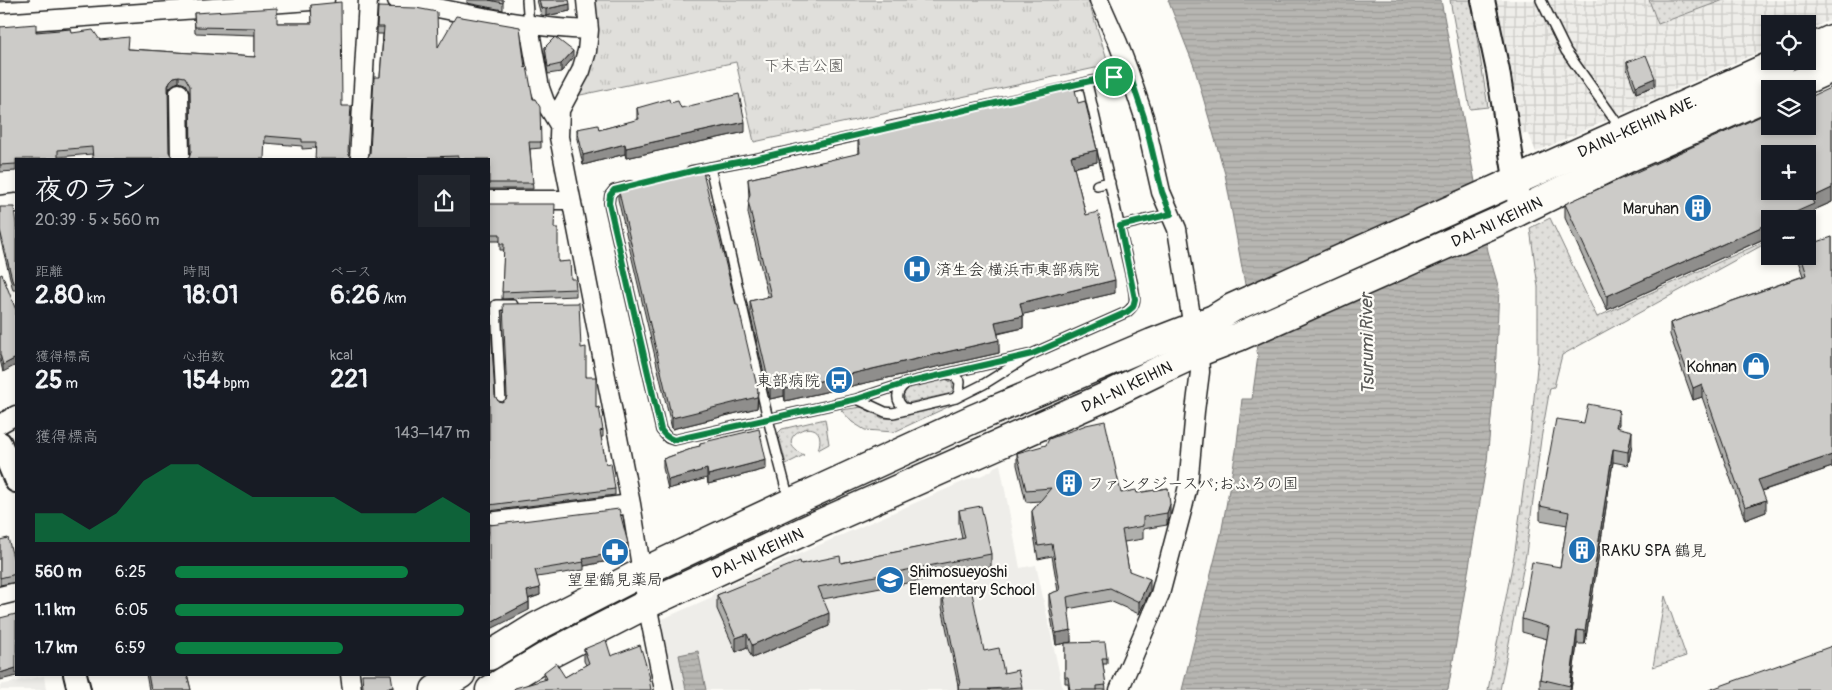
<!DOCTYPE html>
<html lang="ja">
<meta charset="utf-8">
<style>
body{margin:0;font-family:Pangolin,"Klee One",sans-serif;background:#20242c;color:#f1f3f6;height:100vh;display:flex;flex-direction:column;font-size:19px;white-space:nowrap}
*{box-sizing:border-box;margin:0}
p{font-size:16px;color:#9ea1a6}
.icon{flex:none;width:28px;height:28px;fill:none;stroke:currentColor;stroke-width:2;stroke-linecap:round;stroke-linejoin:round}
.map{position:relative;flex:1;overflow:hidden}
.drawer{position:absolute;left:15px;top:158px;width:475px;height:518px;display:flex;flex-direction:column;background:#171b24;border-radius:0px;box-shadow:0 2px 8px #0003}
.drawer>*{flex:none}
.buttons{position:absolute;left:1761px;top:15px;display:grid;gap:10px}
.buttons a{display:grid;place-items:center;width:55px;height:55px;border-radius:0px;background:#171b24;box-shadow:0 2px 8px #0003;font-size:25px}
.pin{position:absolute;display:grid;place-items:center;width:42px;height:42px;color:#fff;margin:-21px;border:2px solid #fff;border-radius:50%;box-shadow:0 1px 5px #0007}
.round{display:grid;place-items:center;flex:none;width:52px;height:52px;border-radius:0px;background:#20242c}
.summary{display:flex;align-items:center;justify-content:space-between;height:85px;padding:0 20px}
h1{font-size:28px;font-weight:800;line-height:38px}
.stats{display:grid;grid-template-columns:repeat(3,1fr);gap:8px;height:85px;padding:5px 20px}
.stats div{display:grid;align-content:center}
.stats b{font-size:25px;font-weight:800}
.stats small{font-size:14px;font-weight:400}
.stats p{font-size:14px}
.chart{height:140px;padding:10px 20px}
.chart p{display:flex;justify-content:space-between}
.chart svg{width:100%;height:90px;margin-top:5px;fill:#0b8043;opacity:.7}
ul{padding:0 20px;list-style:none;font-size:16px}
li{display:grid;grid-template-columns:80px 60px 1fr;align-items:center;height:38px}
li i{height:12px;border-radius:6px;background:#0b8043}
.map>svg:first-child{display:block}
.built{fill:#eeede9}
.industrial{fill:url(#industrial-grid)}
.grass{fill:url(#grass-dots);stroke:#7e7e7c}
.park{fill:url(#park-tufts);stroke:#7e7e7c}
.water{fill:url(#water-rules);stroke:#797876}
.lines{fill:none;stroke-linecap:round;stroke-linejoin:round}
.service-casing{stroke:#1c1c1c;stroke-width:12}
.minor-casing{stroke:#1c1c1c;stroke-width:21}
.tertiary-casing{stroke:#1c1c1c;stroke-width:26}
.trunk-casing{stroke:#1c1c1c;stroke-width:31}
.service{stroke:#fdfcf7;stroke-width:9}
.minor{stroke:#fdfcf7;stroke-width:18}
.tertiary{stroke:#fdfcf7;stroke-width:22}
.trunk{stroke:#fdfcf7;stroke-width:28}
.wall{fill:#afafac;stroke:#1c1c1c}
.shaded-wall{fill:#8f8e8c;stroke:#1c1c1c}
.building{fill:#cccbc8;stroke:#1c1c1c;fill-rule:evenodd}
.route-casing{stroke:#fff;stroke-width:10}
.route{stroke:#0b8043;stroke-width:6}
.labels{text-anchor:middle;stroke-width:4.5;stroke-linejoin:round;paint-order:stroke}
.park-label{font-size:16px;fill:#575655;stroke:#fdfcf7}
.street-label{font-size:16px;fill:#1c1c1c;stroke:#fdfcf7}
.poi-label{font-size:16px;fill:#1c1c1c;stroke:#fdfcf7;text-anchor:start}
.water-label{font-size:18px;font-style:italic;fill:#5a5a58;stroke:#fdfcf7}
</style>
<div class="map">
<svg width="1832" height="690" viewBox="0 0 1832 690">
<defs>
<pattern id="industrial-grid" width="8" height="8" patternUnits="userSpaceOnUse" patternTransform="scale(1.25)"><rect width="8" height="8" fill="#eeede9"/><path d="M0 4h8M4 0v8" fill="none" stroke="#cccbc7"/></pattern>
<pattern id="grass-dots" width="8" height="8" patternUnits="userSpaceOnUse" patternTransform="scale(1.25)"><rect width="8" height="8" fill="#e0dfdb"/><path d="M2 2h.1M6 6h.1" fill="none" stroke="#c0bfbb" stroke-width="1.8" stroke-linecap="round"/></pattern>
<pattern id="park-tufts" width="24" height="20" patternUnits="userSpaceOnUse" patternTransform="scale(1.25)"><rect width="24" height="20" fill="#e0dfdb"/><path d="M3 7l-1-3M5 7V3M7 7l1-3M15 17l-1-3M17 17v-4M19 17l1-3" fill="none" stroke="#c0bfbb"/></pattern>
<pattern id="water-rules" width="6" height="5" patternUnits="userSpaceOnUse" patternTransform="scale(1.25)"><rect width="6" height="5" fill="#b7b6b2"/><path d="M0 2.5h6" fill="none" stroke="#9d9c98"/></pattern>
</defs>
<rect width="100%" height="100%" fill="#fdfcf7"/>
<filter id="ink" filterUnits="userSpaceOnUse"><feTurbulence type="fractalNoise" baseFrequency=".02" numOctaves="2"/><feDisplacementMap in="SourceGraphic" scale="10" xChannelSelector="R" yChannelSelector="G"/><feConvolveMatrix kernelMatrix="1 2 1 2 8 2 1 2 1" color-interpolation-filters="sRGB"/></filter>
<g filter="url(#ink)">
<!-- built -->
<path class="built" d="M1000,464L1020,568L1036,565L1063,690H672L658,621L712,597L714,592L817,546L974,477H978L991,471L994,467Z
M44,676L46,690H0V685Z"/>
<!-- industrial -->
<path class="industrial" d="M1492,0H1832V19L1808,30V24H1770V47L1536,152L1529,134H1522Z"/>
<!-- grass -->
<path class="grass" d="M1450,0H1471L1488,107L1470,109Z
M1649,0H1724L1658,24Z
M1550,218L1597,317L1770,239V241L1562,355L1554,387L1550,388L1541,439L1526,554L1500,690H1488L1515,551L1530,439L1538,357V287L1530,228Z
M946,379L952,383L953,390L948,394L907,403L903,394L907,387Z
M954,404L894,432L865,430L852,422L841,410L862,407L882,418H897Z
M825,419L829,444L818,450C832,408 764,437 804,455L786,464L778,433L782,429Z
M1665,596L1686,656L1653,667Z"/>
<!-- park -->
<path class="park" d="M593,0H1088L1109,65L754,142L736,62L571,97Z"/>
<!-- water -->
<path class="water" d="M1168,0H1441L1488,251L1499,289L1495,376L1487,461L1448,690H1182L1221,534L1236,451L1242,399H1252L1258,356L1225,174L1194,66Z
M698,651L706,690H686L679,655Z"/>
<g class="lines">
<!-- service casing -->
<g class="service-casing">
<path id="service" d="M527,0L529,26
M1541,0L1566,51L1622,130
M1064,88L1129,72
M710,167L768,419L789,500
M691,171L754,159L869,133
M1097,185L1110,182
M630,186L614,190L610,195L609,203L661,430L668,438L674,440L857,399L906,383L1032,354
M1120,226L1171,214
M948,374L954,375L960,382L959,392L956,398
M905,384C896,392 895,400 904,408L909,409
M857,399L885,412L893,413L956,398L984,384L1032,354L1127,312C1137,304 1135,298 1133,286L1087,83
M501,403L496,305H513"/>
</g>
<!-- minor casing -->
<g class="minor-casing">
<path id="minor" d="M397,0C461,12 524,28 589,30
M586,0L589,30L587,51L581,71L560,110L559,137L631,504L647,604L664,690
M1099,0L1118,43L1129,72L1144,117L1161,192L1177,229L1193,328L1199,352L1200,372L1195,411L1188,486L1183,507L1160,594L1119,690
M0,23L325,0
M529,26L540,88L545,102L559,125
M179,93L180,159
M359,159L368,0
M489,200H571
M0,205L16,203
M0,424L16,415
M489,522L631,504
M0,596L16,592
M350,674L352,690"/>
</g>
<!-- tertiary casing -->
<g class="tertiary-casing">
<path id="tertiary" d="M1483,0L1498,71L1520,210
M0,443L16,481
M75,674L79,690"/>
</g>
<!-- trunk casing -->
<g class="trunk-casing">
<g id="trunk">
<path d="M1808,50L1832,39"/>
<path d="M1785,89L1832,68"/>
<path id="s1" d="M489,656L536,627L643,572L790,503L973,419L1152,343L1214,319L1232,308L1782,61"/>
<path d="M435,690L461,674"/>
<path id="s2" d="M490,690L550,654L647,604L817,525L1103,398L1158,371L1199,352L1238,337L1497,222L1628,158L1770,95"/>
</g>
</g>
<!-- service -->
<use href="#service" class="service"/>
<!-- minor -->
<use href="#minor" class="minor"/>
<!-- tertiary -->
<use href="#tertiary" class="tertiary"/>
<!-- trunk -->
<use href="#trunk" class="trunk"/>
</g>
<!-- wall -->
<path class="wall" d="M0,0H30L0,2Z
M467,0H503V10L467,3Z
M537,0H569L570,11L546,16L541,15Z
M311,5L342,106L351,113L316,148L302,149V146L265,143L189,158L191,152L190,93L185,84L179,82L174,84L170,87L168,93L169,152L173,159H92V154L58,157L16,159V171L0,172V27L36,32L72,33L100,40L129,49L255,57V35L195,33L194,13L277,23H312Z
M378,7L438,47L525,68L541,142V148L530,149L533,189H489V159H367L370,153L380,77L383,34H377Z
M545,47L573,58L561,72L548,74L545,54Z
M1627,62L1655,86L1636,93L1627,69Z
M1832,87V202L1814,210V217L1808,220V219H1770V236L1607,310L1565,218V204L1770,126Z
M670,103L681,108L745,132L626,158L625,154L583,165L577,139V129L599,130L637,120V108Z
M1078,103L1097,162L1074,168L1086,215L1115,293L1023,314V328L998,334L999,353L785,401L784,396L770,399L750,313V301L768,297L748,213L749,198L748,179L858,154V135L885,128V122Z
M618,188L758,402L757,408L672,429L618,199Z
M489,204L554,228L558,262L571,279L576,289V296L502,299L504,250H500V241H489Z
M0,207L16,225V290H13L0,237Z
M1832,237V467L1762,491L1766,512L1745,520L1702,397L1693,400L1670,335V323L1803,276L1798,261V256H1808Z
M0,275L16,310L3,372L0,360Z
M489,311L495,396L498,401L502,402L581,348L586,377L603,430V437H601L606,464L615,489V495L489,511Z
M1584,423H1619L1618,428L1632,445L1628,465L1613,462L1585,644H1577L1571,690H1540V679L1547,639L1522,632V619L1560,567L1567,525L1540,520V506Z
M700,443L766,469L708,484L707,478L668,489L663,468V459L700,446Z
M1017,453L1121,493H1137L1168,488L1170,516L1167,525L1143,529V539L1124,542L1129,571L1150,591L1139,614L1110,601L1068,609L1071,642L1056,645L1049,606V594L1058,591L1052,556L1038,559L1032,523V511L1040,501L1026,502L1017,465Z
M959,510L991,554V567L823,599L829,626L752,658L747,647L736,652L717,609V595L801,564L841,563L962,539L959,523Z
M489,524L628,550L608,561L584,566V570L537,577L540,595L529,599V610Z
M0,540L16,569V582L0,585Z
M942,594L984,651L1004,673L1022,687V690H958V685L942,607Z
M1065,643L1107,658V664H1103L1106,690H1069L1068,683H1065Z
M584,649L611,656L650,678L544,679V672L565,677L586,665L584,661Z
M146,674H187L191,690H149Z"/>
<!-- shaded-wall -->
<path class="shaded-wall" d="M570,4V11L546,16V9Z
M573,51V58L561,72V64Z
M179,76V82L174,84L170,87L168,93V86L170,81L174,77Z
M1655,78V86L1636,93V86Z
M745,122V132L626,158V148Z
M625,144V154L583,165V155Z
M1097,150V162L1071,168V156Z
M1832,188V202L1814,210V217L1808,220V219H1780L1811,198Z
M1770,223V236L1607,310V296Z
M1115,280V293L1020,315V303Z
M1023,316V328L995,334V322Z
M999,340V353L785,401V389Z
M16,358V365L3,372V365Z
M784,384V396L770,399V387Z
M1702,384V397L1693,400V388Z
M758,391L757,408L672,429V418Z
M1619,410V423L1616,441V427Z
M1632,431V445L1628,465V452Z
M1613,449V462L1585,644V631Z
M1832,455V467L1758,492V480Z
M766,460V469L708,484V475Z
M707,469V478L668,489V480Z
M1766,500V512L1745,520V507Z
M1170,504V516L1167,525V513Z
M628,543V550L608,561L584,566L583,559Z
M1150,579V591L1139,614V602Z
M540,588V595L527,599V591Z
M529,602V610L489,630V623Z
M829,613V626L752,658V645Z
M1071,630V642L1056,645V633Z
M1577,630V644L1571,690H1570Z
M747,634V647L736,652V638Z
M16,668V674H25L0,680V673Z
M393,687V690H380Z"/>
<!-- building -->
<path class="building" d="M489,0H503V3Z
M539,0H569L570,4L546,9L541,8Z
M341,2L342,106H351L348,152L352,159H315L316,142H302V139L265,136L264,159H187L189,158L191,152L190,86L185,77L179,76L174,77L170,81L168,86L169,152L173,159H93L92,147L58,150V159H16V164L0,165V27L36,24V32L71,29L72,33L93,30L100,40L129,37L128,49L255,57V28L195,27L194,13L277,8V23H312L311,5Z
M378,7L416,8L437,12L438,47L456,16L520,27L525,68L527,66L533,99H535L540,107L541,142H529L533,183H489V159H458V156L428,157V159H367L370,153L374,77H380L384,27H377Z
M555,37L573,51L561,64L548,67L545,47Z
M1646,55L1655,78L1636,86L1627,62Z
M1073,81L1078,103L1085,101L1097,150L1071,156L1086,215L1098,212L1115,280L1020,303L1023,316L995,322L999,340L785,389L784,384L770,387L750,301L771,296L748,201L750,194L748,179L860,153L858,135L887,128L885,122Z
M1832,87V188L1811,198L1814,204L1780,219H1770V223L1607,296L1565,204L1770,112V126H1808V98ZM1770,154H1808V191H1770Z
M739,94L745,122L626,148L625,144L583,155L577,129L598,125L599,130L639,119L637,108L669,99L670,103L678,101L681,108Z
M702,168L736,305H738L758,391L757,397L672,418L618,188Z
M489,204H555L554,228H558V262L570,261L571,279H575L576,289L502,292L504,244H500V234H489Z
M0,207H14L16,225V283H13L0,230Z
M1832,237V455L1758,480L1766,500L1745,507L1702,384L1693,388L1670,323L1807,275L1801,256H1808V245Z
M2,274L16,310V358L3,365L0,354V275Z
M579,303L581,348L586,347V377H596V408L599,407L603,430L600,431L606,464L611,463L615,489L489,505V311H490L495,396L498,401L502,402L506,399L507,396L503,304Z
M1588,404L1619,410L1616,427L1632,431L1628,452L1613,449L1585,631L1577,630L1570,686L1540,679L1549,627L1522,619L1532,562L1560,567L1569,512L1540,506L1556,419L1584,423Z
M1105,421L1121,493L1136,490L1137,493L1168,488L1170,504L1167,513L1143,517V526L1122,530L1129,571L1150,579L1139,602L1110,588L1067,597L1071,630L1056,633L1049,594L1060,590L1052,544L1038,546L1032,511L1051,488L1026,490L1017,453L1046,445L1049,439L1086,425Z
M759,429L766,460L708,475L707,469L668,480L663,459L691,449V448L700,446V443Z
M981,506L991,554L818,587L829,613L752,645L747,634L736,638L717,595L800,561L801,564L840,556L841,563L965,538L959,510Z
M619,509L628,543L608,554L583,559L584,562L535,570L540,588L527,591L529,602L489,623V524L490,525Z
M8,538L16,569V574L0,578V540Z
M971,588L984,651L999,648L1004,673L1018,670L1022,687L988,689L991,690H959L958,684H960L942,594Z
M16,614V668L0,673V618Z
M606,640L611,656L640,645L650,678H649L651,690H513L515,688L547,679L544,672L556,663L565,677L589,663L584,649Z
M1105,642L1107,658H1102L1106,685L1097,686V690H1070L1068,677H1065V643Z
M1832,646V690H1709Z
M148,674H187L191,690H151Z
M362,674H391L393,687L380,690H359L363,688Z"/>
</g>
<g class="lines" filter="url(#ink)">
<!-- route casing -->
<g class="route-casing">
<path id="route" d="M1129,72L1144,117L1162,192L1171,214L1120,226L1135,299L1133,307L1127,312L1032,354L906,383L857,399L674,440C668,438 665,436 661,430L609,203L610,195L614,190L696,170L754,159Z"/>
</g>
<!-- route -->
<use href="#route" class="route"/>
</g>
<!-- icons -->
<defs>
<g id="building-disc" transform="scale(1.4375)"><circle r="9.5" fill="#1f6fb2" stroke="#fdfcf7"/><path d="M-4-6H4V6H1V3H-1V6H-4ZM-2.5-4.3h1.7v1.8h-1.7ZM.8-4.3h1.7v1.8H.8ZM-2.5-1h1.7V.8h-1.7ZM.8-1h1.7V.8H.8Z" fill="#fff"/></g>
<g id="hospital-disc" transform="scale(1.4375)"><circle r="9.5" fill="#1f6fb2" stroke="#fdfcf7"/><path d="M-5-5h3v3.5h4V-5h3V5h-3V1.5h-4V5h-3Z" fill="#fff"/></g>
<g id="shop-disc" transform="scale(1.4375)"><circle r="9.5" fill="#1f6fb2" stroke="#fdfcf7"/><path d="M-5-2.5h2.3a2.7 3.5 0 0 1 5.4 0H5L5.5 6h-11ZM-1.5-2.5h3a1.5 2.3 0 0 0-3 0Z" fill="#fff"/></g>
<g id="bus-disc" transform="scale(1.4375)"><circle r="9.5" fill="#1f6fb2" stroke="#fdfcf7"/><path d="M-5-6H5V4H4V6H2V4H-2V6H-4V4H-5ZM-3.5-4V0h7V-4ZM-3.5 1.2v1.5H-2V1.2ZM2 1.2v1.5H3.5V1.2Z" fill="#fff"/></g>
<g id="pharmacy-disc" transform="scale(1.4375)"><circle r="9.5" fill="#1f6fb2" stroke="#fdfcf7"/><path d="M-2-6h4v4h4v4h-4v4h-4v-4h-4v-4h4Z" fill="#fff"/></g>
<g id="school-disc" transform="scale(1.4375)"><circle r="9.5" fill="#1f6fb2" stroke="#fdfcf7"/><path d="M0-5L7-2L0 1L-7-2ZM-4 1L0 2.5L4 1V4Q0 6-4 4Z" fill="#fff"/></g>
</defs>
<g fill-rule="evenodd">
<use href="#building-disc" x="1698" y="208"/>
<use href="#hospital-disc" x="917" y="269"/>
<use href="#shop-disc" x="1756" y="366"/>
<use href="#bus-disc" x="839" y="380"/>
<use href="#building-disc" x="1069" y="483"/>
<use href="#building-disc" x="1582" y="550"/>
<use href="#pharmacy-disc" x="615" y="552"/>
<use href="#school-disc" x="890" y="580"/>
</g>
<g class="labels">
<!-- park labels -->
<g class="park-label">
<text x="804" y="71">下末吉公園</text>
</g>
<!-- street labels -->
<g class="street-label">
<text dy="6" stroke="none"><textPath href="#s1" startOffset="1265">DAINI-KEIHIN AVE.</textPath></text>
<text dy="6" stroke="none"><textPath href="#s2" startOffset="1111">DAI-NI KEIHIN</textPath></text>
<text dy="6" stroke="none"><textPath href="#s2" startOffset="706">DAI-NI KEIHIN</textPath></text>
<text dy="6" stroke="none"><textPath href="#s2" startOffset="301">DAI-NI KEIHIN</textPath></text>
</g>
<!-- poi labels -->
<g class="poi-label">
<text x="1679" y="214" text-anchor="end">Maruhan</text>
<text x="936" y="275">済生会 横浜市東部病院</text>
<text x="1737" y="372" text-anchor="end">Kohnan</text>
<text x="820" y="386" text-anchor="end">東部病院</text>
<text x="1088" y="489">ファンタジースパ;おふろの国</text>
<text x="1601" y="556">RAKU SPA 鶴見</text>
<text x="909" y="577">Shimosueyoshi<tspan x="909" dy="18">Elementary School</tspan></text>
<text x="615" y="585" text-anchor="middle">望星鶴見薬局</text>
</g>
<!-- water labels -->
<g class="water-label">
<text transform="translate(1367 344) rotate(-91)" y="6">Tsurumi River</text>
</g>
</g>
</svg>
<div class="buttons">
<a><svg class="icon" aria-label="locate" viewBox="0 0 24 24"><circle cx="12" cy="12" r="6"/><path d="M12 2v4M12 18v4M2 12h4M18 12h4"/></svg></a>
<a><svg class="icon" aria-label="layers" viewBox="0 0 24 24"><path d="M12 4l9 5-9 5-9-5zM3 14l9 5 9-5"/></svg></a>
<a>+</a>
<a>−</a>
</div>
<div class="pin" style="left:1114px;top:77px;background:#1e9e55"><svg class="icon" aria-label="arrive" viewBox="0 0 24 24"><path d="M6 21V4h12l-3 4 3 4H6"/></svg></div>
<section class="drawer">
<div class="summary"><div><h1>夜のラン</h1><p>20:39 · 5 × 560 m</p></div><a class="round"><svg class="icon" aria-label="share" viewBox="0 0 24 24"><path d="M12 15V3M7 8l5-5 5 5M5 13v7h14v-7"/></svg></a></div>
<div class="stats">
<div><p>距離</p><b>2.80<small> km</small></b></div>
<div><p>時間</p><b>18:01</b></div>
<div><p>ペース</p><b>6:26<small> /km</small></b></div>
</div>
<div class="stats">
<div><p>獲得標高</p><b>25<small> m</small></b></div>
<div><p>心拍数</p><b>154<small> bpm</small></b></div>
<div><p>kcal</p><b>221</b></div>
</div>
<div class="chart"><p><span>獲得標高</span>143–147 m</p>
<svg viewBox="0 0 160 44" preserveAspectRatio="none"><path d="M0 44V30L10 30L20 38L30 30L40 14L50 6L60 6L70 14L80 22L90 22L100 22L110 22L120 30L130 30L140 30L150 22L160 30V44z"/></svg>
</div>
<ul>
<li><b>560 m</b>6:25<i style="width:79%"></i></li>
<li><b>1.1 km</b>6:05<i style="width:98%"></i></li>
<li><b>1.7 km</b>6:59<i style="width:57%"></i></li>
</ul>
</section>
</div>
